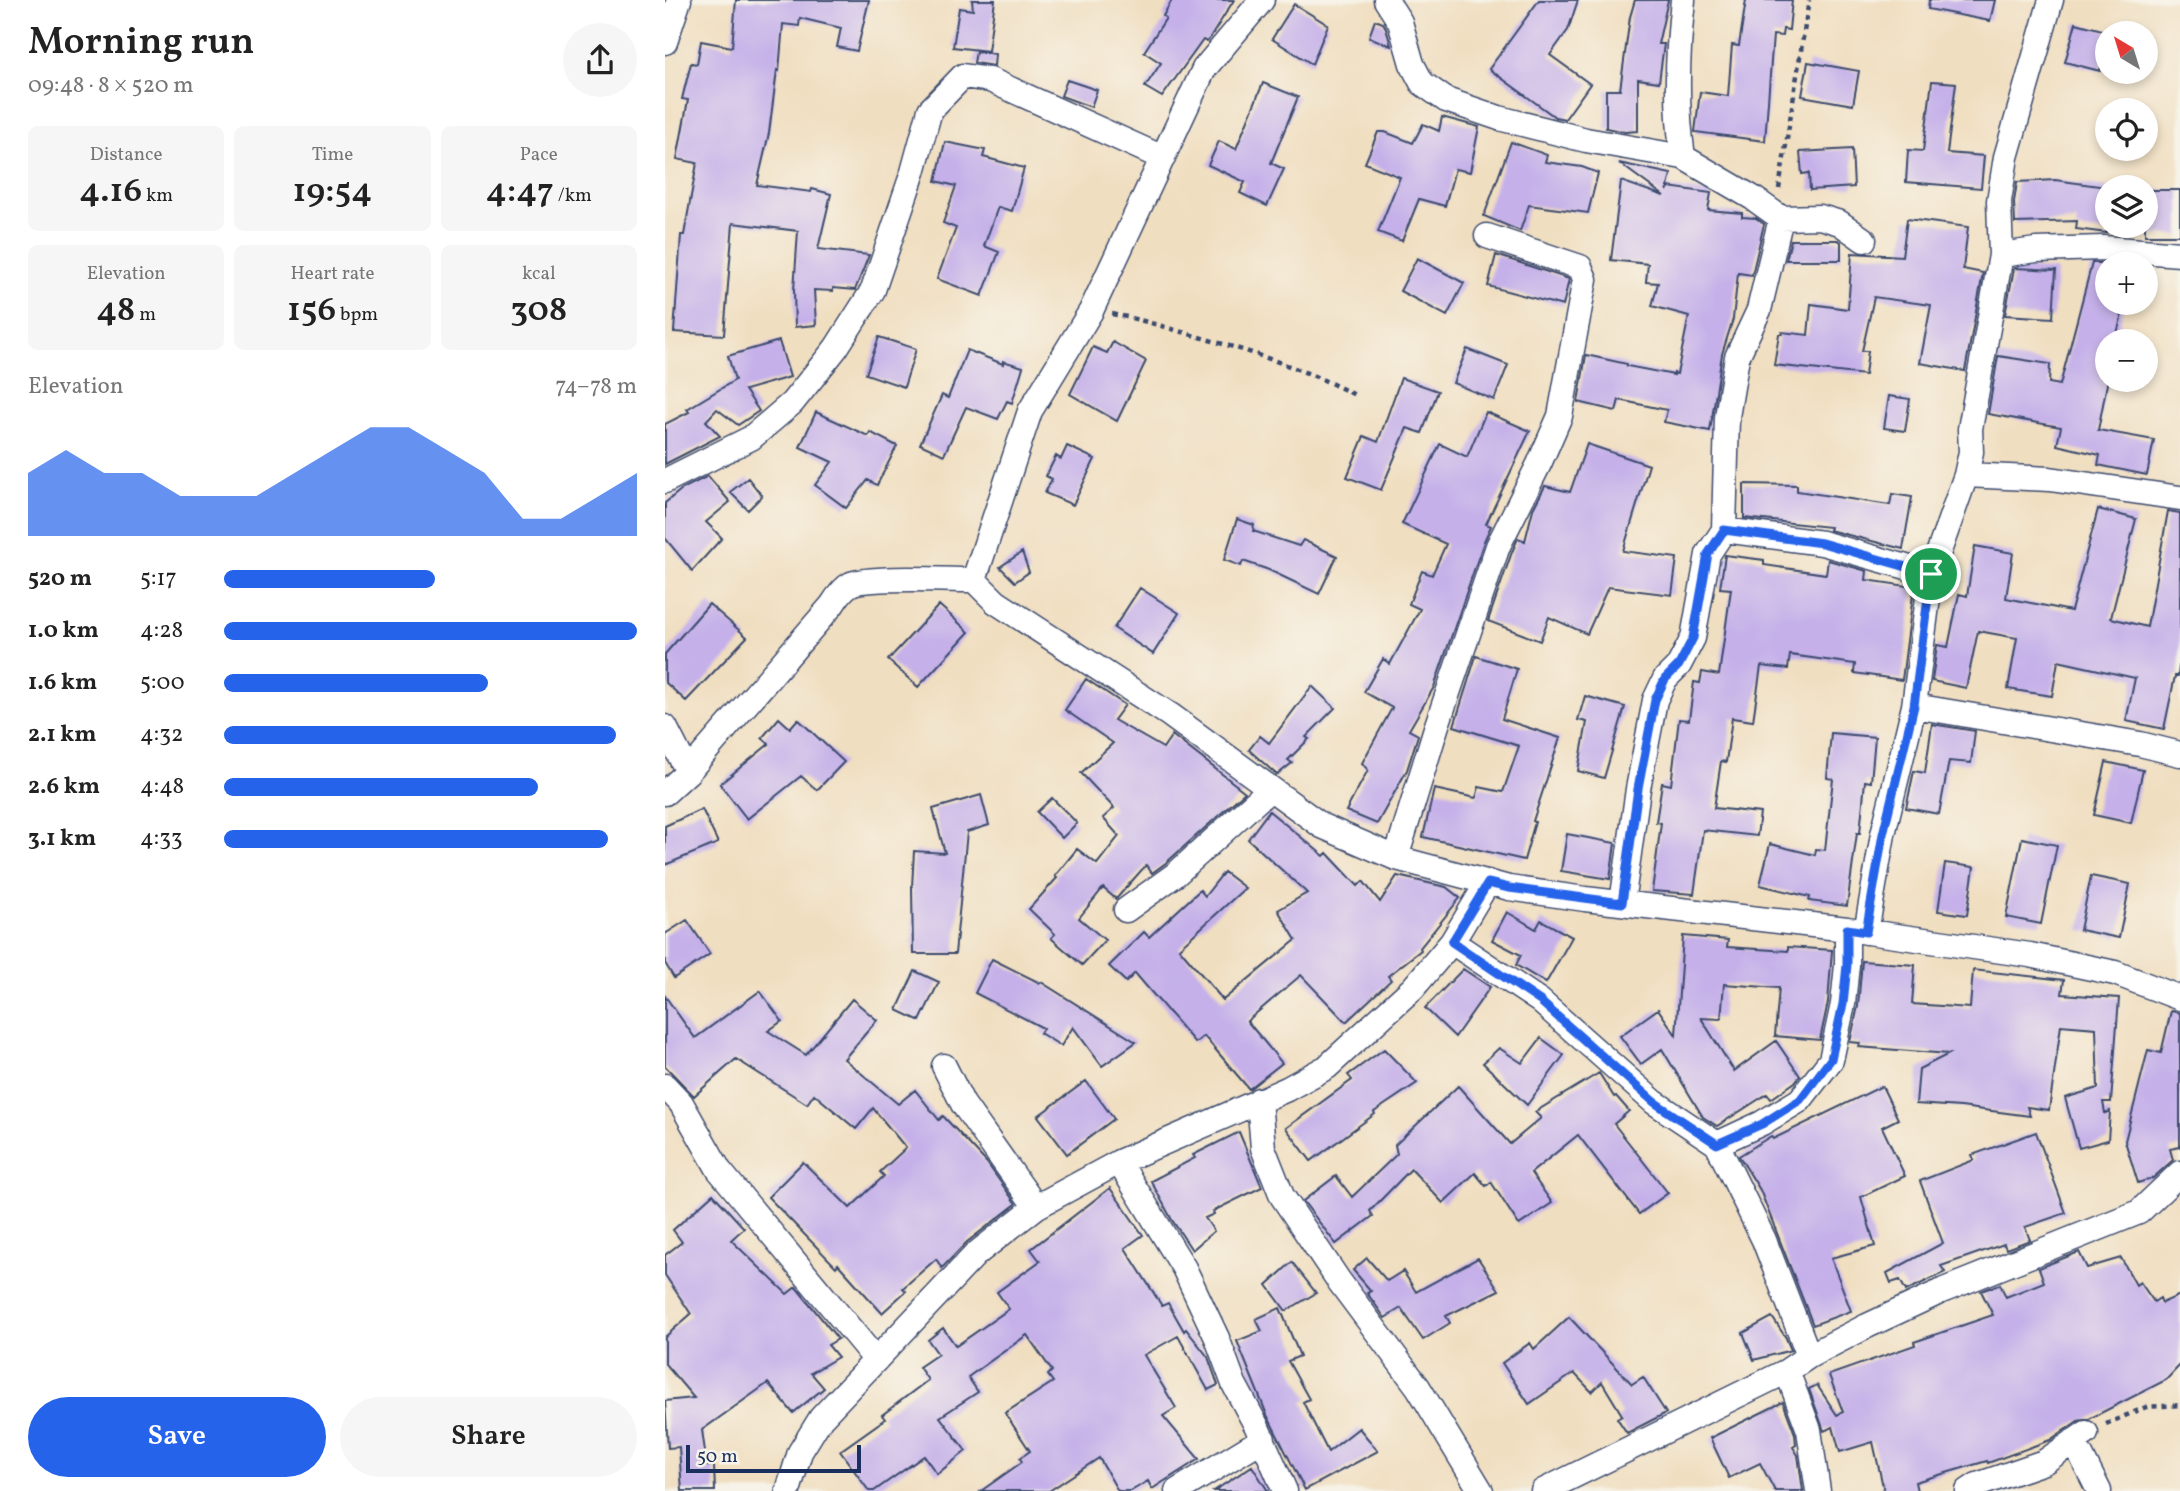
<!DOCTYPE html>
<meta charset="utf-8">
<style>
body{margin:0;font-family:Vollkorn,serif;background:#f6f6f6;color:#222;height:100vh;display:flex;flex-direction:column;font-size:26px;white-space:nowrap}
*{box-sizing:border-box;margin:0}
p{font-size:23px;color:#767676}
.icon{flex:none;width:38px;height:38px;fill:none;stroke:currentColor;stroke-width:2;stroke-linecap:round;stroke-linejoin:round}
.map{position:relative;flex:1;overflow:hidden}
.sheet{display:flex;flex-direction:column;background:#fff;width:665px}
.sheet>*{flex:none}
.needle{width:46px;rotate:322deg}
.buttons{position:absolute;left:1430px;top:21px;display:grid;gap:14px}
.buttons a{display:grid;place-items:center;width:63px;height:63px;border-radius:50%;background:#fff;box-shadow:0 4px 10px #0003;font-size:35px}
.scale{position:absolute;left:21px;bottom:18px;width:175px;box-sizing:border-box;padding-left:7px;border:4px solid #1b2f5e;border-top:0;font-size:19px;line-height:24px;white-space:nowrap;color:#1b2f5e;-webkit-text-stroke:5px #f7f3e8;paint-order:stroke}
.pin{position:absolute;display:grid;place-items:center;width:60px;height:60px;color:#fff;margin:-30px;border:4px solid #fff;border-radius:50%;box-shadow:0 2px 7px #0007}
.round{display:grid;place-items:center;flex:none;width:74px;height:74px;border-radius:37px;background:#f6f6f6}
.headline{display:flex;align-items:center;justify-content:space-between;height:119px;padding:0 28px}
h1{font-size:38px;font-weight:600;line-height:52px}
.stats{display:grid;grid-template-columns:repeat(3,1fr);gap:10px;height:119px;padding:7px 28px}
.stats div{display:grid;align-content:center;border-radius:10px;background:#f6f6f6;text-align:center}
.stats b{font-size:35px;font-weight:600}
.stats small{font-size:19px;font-weight:400}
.stats p{font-size:19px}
.chart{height:196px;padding:14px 28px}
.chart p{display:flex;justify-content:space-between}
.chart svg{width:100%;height:126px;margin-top:7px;fill:#2563eb;opacity:.7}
.action{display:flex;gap:14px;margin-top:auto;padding:14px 28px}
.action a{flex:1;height:80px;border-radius:42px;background:#2563eb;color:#fff;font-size:28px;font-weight:600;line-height:80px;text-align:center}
.action a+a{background:#f6f6f6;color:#222}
ul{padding:0 28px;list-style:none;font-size:23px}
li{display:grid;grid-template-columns:112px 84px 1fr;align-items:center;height:52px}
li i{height:18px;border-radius:9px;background:#2563eb}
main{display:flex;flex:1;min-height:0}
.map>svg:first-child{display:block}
.building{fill:#c5b0e9}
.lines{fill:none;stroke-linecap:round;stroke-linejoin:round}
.street-casing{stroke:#3b496d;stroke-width:27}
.path{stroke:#3b496d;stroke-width:4.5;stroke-dasharray:5 5;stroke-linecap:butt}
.street{stroke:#fff;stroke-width:24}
.route-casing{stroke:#fff;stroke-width:14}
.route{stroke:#2563eb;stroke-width:9}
</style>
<main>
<section class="sheet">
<div class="headline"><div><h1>Morning run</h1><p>09:48 · 8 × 520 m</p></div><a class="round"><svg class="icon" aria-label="share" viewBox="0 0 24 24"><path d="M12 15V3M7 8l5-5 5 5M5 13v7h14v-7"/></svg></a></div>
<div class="stats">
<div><p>Distance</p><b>4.16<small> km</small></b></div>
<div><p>Time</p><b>19:54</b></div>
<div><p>Pace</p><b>4:47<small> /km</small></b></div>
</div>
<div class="stats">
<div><p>Elevation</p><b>48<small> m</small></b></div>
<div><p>Heart rate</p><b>156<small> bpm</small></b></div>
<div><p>kcal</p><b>308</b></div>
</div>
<div class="chart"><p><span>Elevation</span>74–78 m</p>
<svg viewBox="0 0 160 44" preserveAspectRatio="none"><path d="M0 44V22L10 14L20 22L30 22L40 30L50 30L60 30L70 22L80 14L90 6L100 6L110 14L120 22L130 38L140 38L150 30L160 22V44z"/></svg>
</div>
<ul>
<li><b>520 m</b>5:17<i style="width:51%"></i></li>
<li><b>1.0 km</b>4:28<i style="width:100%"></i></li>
<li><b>1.6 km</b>5:00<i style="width:64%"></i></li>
<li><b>2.1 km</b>4:32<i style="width:95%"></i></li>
<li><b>2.6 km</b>4:48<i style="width:76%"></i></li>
<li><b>3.1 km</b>4:33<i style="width:93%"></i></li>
</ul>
<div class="action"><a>Save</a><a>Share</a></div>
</section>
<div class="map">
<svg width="1515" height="1491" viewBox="0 0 1515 1491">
<rect width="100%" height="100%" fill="#f7f3e8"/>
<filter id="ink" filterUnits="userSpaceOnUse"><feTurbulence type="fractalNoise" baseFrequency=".0143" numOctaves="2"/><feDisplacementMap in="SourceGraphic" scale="14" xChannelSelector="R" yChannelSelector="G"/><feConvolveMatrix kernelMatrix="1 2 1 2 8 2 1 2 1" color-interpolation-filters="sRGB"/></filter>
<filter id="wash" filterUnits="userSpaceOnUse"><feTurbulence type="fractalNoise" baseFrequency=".00686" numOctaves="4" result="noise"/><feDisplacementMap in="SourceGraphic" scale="28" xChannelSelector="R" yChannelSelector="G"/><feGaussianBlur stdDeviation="1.57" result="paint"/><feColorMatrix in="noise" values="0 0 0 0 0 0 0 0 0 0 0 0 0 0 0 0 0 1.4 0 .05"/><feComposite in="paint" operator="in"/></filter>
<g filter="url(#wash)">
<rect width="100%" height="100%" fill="#f0dec0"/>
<g id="blocks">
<!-- building -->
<path class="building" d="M71,0H204L192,51L172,47L176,28L135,18L134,26L118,24L114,71L112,70L104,133L92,185L146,192L147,189L166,194L153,249L204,255L190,290L168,288V291L149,290L151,325L130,327L129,290L133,231L68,223L59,335L9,332L16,235H19L32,163L12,159L23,100L17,99L26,63L32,64L36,41L67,47Z
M307,0H330L323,51L288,47L294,8L308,10Z
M507,0H569L545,38L542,42L538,40L497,97L480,87L496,63L479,52L501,18L498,16Z
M874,0H913L903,30L885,55L925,84L900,119L890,117L824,69Z
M970,0H1003L993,44H999L994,82L973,79V131L960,132L941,128V90H955L965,17Z
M1081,0H1127L1124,30L1118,29L1117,36L1108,35L1100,141L1030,132L1035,92L1063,96L1067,45L1074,46Z
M1264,0H1330L1325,21L1263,9Z
M629,4L663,25L647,64L607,39Z
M710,20L718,23L721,28L726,46L704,37Z
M1411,23L1445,32L1442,33V44L1435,71L1400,62Z
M311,51L330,54L329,66L309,63Z
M1143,62L1194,71L1188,105L1137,96Z
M402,80L432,90L426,107L396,96Z
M1267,81L1291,83L1282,153L1319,156L1316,188L1241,182L1243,150L1258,151Z
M598,83L633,97L606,163L619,169L602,206L575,193L580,182L543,165L554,141L571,149Z
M777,117L814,127L805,172L790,169L780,206L754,199L737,241L713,232L735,177L700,163L713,132H720L748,143L758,124L774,131Z
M280,142L320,150L318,157L359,168L347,211L333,207L319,246L334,252L317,296L272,279L291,228L278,223L291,186L271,181Z
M846,142L882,155L880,162L917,167L933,173L923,213L864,205L855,231L819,216Z
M1187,149L1189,187L1145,190L1144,173L1137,174L1135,152Z
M954,163L1006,174L1002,191L1004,187L1046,193L1043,210L1077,213V217L1091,218L1099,224L1087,275L1073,273L1068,319L1057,354L1045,431L999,422L1002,410L954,400L951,411L913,402L921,355L962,364V366L1009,375V373L1012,374L1024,316L987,306L993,283L981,282L983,264L946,260L956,181L999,196Z
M1390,180L1442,187V233L1411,229L1412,221L1350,223L1349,202L1352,182Z
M1480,190H1515V235H1480Z
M1242,219L1303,227L1298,269L1318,273L1300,371L1255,363L1266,305L1209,297L1197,351H1203L1200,375L1109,365L1114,334H1117V332L1143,335L1146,304L1183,309L1187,253L1237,256Z
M1126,240H1173L1176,242V260H1121Z
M831,255L904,279L898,306L823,286Z
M752,258L799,283L782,316L735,291Z
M1427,263H1442V303H1460L1450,341H1442V384L1433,430L1489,440L1482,475L1433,465L1435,455L1392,445L1396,427L1323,414L1333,356L1385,364L1384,383L1395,385Z
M1349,268L1391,270L1388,318L1340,315Z
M214,337L251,349L239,387L201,374Z
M114,341L125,377L80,390L94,411L73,425L52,409L41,421L55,436L0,464V424L24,412L22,409L70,380L63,356Z
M448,342L481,361L452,421L405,394L428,347L442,353Z
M802,349L843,365L829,400L788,383Z
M302,350L338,364V361L358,367L347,403L342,401L333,419L301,407L279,455L255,444L277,395L283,398Z
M736,378L773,391L757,433L742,428L716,490L682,477L699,436L713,442Z
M1224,396L1245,399L1240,431L1219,428Z
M151,412L203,436L205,432L232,446L212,485L203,480L181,508L150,485L167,462L135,447Z
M821,412L865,431L821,524L826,526L819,541L769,687L744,730L753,735L742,770L712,824L681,811L703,770L697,763L727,708L699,692L718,659L725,664L755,609L744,604L757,571L767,575L781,544L737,524L775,444L802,457Z
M922,444L984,465L958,551L1012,558L1007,595L943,587L922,634L884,617L875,641L823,621L847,552L853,538L860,541L868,509L880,486L905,492Z
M402,446L430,459L408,505L380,493L387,479L381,476L391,456L396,459Z
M43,476L65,502L41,522L57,538L27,571L0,538V503L17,489Z
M83,478L97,496L83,510L65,492Z
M1079,484L1132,485V491L1225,505L1227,494L1247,497L1238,549L1164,530L1165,527L1079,518Z
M1433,509L1471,519L1446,618L1482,627L1503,511L1515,513V657L1513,676H1510L1499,729L1461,721L1470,678L1393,661L1387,696L1343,689L1352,638L1313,631L1301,688L1267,681L1272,645L1283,647L1294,594L1302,596L1310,546L1348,553L1341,598L1406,611Z
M572,519L589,525L588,531L634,546L638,540L672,556L654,594L604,570L578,561L576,566L559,560Z
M357,552L364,572L350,582L335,567Z
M1060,555L1099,560V565L1161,574L1163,560L1202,571L1201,580L1249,587L1237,680L1189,673L1190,664L1125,655L1123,669L1096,666L1088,721L1067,718L1061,762L1056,761L1049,808L1095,813L1092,836L1038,830L1029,894L987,891L996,823L991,822L997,783L1006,785L1014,719L1024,720L1029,682L1035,683L1037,672L1054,675L1066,589L1055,588Z
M475,588L514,613L488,654L449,628Z
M44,604L82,637L21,701L0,682V654Z
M274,605L304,632L253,687L223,660Z
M811,656L852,669L837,719L895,738L868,821L870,822L859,860L758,837L769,789L811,798L814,787L838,792L854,746L789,726Z
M421,679L460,705L449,720L498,748L507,735L580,792L502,862L487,873L481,865L451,899L438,888L414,918L440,940L417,965L386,938L390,934L364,909L392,878L390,876L412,849L432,864L454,836L438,818L449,808L416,773L448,743L400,710Z
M647,686L670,708L641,737L644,739L623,760L627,763L612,775L584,750L595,736L604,743Z
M920,696L960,707L939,778L913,771L922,722L913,720Z
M114,718L125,728L133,719L179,762L152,790L136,776L82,819L55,784L104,744L97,738Z
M1267,724L1310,731L1306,763L1284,761L1274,814L1241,808L1249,771L1260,773Z
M1166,733L1210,737L1206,782L1200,781L1195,833H1192L1182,906L1144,901L1145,897L1095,885L1105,844L1150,855L1151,849L1160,850L1168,779L1162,778Z
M1441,762L1478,770L1466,823L1429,815Z
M316,795L324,825L302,832L290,954H248L247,887L249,851L280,853L268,809Z
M387,798L412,823L397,838L372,812Z
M37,809L53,843L0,865V826Z
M604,811L659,856L662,853L693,886L698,881L715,902L732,876L781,887L795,898L755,948L756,950L723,976L726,980L681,1022L636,975L582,1021L617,1063L584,1089L539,1036L530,1043L470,973L461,982L444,966L479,932L484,937L535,890L540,896L559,872L580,888L514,948L558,1000L631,940L613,910L642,893L583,839Z
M902,834L950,843L945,879L896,871Z
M1357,838L1392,845L1376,924L1341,917Z
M1280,863L1309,867L1302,915L1273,911Z
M1426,876L1465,884L1454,938L1415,930Z
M842,912L871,929L876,920L907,937L881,983L851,965L856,955L827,940Z
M22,920L45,954L9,978L0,963V934Z
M1018,936L1063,940L1062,947L1123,951V947L1167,950L1163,1002L1155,1040L1110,1036L1114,988L1059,984L1056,1019L1036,1018L1069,1071L1111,1041L1135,1076L1130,1082L1106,1099L1102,1094L1052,1126L1038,1117L997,1049L976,1064L955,1036L993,1009L1011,1035Z
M327,959L375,983L376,982L471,1042L437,1066L408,1027L396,1046L375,1033L378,1028L310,993Z
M1197,961L1250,965L1247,1004L1305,1008L1308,970L1399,980L1397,994L1454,998L1446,1102H1438L1440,1113L1445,1111L1443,1140L1414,1148L1400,1098L1433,1088L1431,1028L1396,1025L1384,1110L1362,1107L1365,1116L1296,1107L1251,1104L1254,1069L1284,1054L1194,1047L1195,1043L1185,1042L1193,1006Z
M798,969L825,987L790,1037L760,1008Z
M250,971L274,982L255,1021L232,1010Z
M95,991L117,1021L103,1031L141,1055L187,999L212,1020L179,1059L233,1104L250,1090L274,1120L278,1116L322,1163L351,1204L302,1242L277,1268L271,1259L238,1288L241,1291L217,1313L173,1264L171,1267L103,1197L138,1162L185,1208L219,1176L215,1172L241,1148L208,1108L191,1129L149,1094L142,1104L71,1059L29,1096L0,1066V996L30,1038Z
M1506,1011L1515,1013V1147L1505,1149L1508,1160L1488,1178L1473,1183L1460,1141L1483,1050L1496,1053Z
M876,1038L899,1055L862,1105L818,1063L834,1048L857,1063Z
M719,1049L752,1083L709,1112L710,1114L646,1161L621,1128L687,1080L683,1075Z
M934,1073L949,1097L951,1096L964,1111L949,1124L1003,1193L974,1214L913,1135L866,1173L887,1203L854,1225L826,1182L821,1186L810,1173L778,1203L746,1169L705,1211L708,1216L671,1244L638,1201L671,1176L687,1197L732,1154L730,1145L793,1086L845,1144L876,1118L870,1112Z
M421,1081L449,1119L402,1154L373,1116Z
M1217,1086L1233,1119L1217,1127L1240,1176L1196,1197L1210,1246L1166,1258L1186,1311L1148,1325L1095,1190L1074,1156L1106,1136L1108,1139Z
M574,1132L597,1187L548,1211L549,1214L540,1218L549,1231L527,1250L507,1220L486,1181L530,1158L528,1155Z
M1371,1132L1401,1213L1360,1227L1365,1240L1341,1249L1339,1244L1276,1266L1280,1272L1241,1291L1235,1280L1226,1283L1222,1273L1278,1243L1255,1181L1309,1160L1307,1155Z
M445,1188L478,1235L460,1248L497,1306L503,1303L519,1331L521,1329L543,1357L553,1385L543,1390L513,1336L479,1355L511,1408L498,1416L534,1459L487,1489L483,1481L466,1491H453L434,1458L384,1491H316L357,1462L355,1458L365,1451L340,1413L388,1382L383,1375L387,1371L362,1335L303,1377L313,1392L275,1417L301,1451L272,1474L259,1456L209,1491H204L175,1451L220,1419L217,1415L263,1380L254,1367L273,1354L263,1340L278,1328L291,1346L344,1309L332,1292L375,1261L366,1249Z
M48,1194L79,1228L66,1240L122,1294L131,1287L173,1339L163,1345L173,1357L146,1373L159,1388L128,1413L103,1383L37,1430L42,1466H49L50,1491H17L14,1447L3,1448L0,1401L29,1398L0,1364V1337L26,1314L0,1275V1255L17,1242L8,1230Z
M1414,1252L1422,1268L1456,1258L1471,1285L1475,1282L1489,1302L1495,1298L1497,1303L1515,1295V1365L1501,1380L1424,1419L1413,1421L1385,1440L1323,1463L1322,1461L1250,1482L1252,1491H1219L1208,1442L1175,1452L1168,1427L1159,1431L1144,1389L1152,1385L1172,1415L1178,1412L1164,1375L1250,1345L1249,1342L1328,1315L1316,1291L1335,1284L1341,1297L1379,1282L1374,1268Z
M702,1258L722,1281L738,1271L751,1292L813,1258L834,1290L781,1316L785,1323L758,1340L736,1308L720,1318L702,1293L706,1291L688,1270Z
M627,1262L651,1293L621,1311L602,1285Z
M615,1308L635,1356L623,1361L644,1399L638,1402L663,1452L694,1428L713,1451L640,1490L602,1415L572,1341L597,1331L591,1319Z
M904,1317L967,1384L978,1377L1001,1413L962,1433L952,1418L957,1415L937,1382L927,1392L909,1373L864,1404L837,1363L865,1343L869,1349Z
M1107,1317L1121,1338L1126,1350L1089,1360L1078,1333Z
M1118,1402L1130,1434L1131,1445L1128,1447L1133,1455L1138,1491H1110L1095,1463L1064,1478L1045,1438Z
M587,1466L603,1491H549Z"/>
</g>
</g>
<g filter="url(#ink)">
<use href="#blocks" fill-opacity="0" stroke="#3b496d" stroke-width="2"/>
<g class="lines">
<!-- street casing -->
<g class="street-casing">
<path id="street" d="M721,0L735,22L747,64L757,83L781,100L834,118L921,140L1018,157L1088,198L1116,218L1155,217L1175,223L1199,240
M1386,0L1341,157L1334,201L1336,255L1371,250L1438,248L1515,254
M0,42L14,0
M1018,157C1010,104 1012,53 1018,0
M1301,475L1385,479L1515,498
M0,481L86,438L127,403L171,348L208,290L248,172L265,110L298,76L325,80L498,158
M1059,530L1157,543L1266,574
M309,580L365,411L426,311L539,69L597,0
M1249,706L1475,744L1515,754
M0,727L23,772
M0,793L23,772L167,605C172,597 178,588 186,584C203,576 285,580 309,580L331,602L505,715L657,826L731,858L844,888L920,899L1182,929L1365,955L1450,973L1515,998
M731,858L771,728L833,546L874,464L895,416L920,279L915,267L822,236
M957,903L973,789L990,700L1000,679L1014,665L1028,638L1043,554L1059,530L1062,417L1072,357L1094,310L1116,218
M461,910L511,874L605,789
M1201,932L1218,834L1249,706L1266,574L1301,475L1306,452L1305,429L1336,255
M787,942L875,1001L989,1102L1052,1144L1099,1240L1144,1356
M279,1066L298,1104L371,1207
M0,1086L16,1103L54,1170L211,1360
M594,1100L598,1148L617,1196L674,1281L753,1387L816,1491
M1052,1144L1097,1123L1135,1100L1166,1060L1178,1004L1182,965V929
M454,1162L519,1268L552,1338L569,1384L591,1425L620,1491
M1122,1371L1144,1430L1153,1491
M1409,1441L1434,1491
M123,1491L135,1452L156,1418L311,1254L371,1207L454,1162L622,1089L662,1067L748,988L787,942L823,882
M512,1491L598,1439
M878,1491L1122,1371L1144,1356L1202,1326L1279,1290L1474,1212L1515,1173
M1303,1491L1312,1485L1379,1462L1421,1433"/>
</g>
<!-- path -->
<path class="path" d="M1114,189L1144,0
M447,314C479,320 510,330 541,339C593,354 644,371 692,396
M1441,1424L1481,1407L1515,1405"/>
<!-- street -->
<use href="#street" class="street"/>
</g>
</g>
<g class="lines" filter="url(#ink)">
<!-- route casing -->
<g class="route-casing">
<path id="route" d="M1059,530L1157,543L1266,574L1249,706L1218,834L1201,932L1182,929V965L1178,1004L1166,1059L1135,1100L1097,1124L1052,1144L989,1102L875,1001L787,942L823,883L844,888L957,903L973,789L990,700L1000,679L1014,665L1028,638L1043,554Z"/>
</g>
<!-- route -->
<use href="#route" class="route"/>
</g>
</svg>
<div class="buttons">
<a><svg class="needle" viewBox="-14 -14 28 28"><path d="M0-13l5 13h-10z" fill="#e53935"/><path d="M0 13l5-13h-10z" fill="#767676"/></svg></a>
<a><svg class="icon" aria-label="locate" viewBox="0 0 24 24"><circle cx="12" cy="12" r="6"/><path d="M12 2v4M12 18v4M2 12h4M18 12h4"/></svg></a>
<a><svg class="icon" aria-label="layers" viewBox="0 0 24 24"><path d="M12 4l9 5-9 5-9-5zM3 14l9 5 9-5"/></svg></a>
<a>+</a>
<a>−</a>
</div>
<div class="scale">50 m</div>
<div class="pin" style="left:1266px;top:574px;background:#1e9e55"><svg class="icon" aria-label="arrive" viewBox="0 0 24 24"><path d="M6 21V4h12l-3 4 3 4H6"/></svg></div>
</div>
</main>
